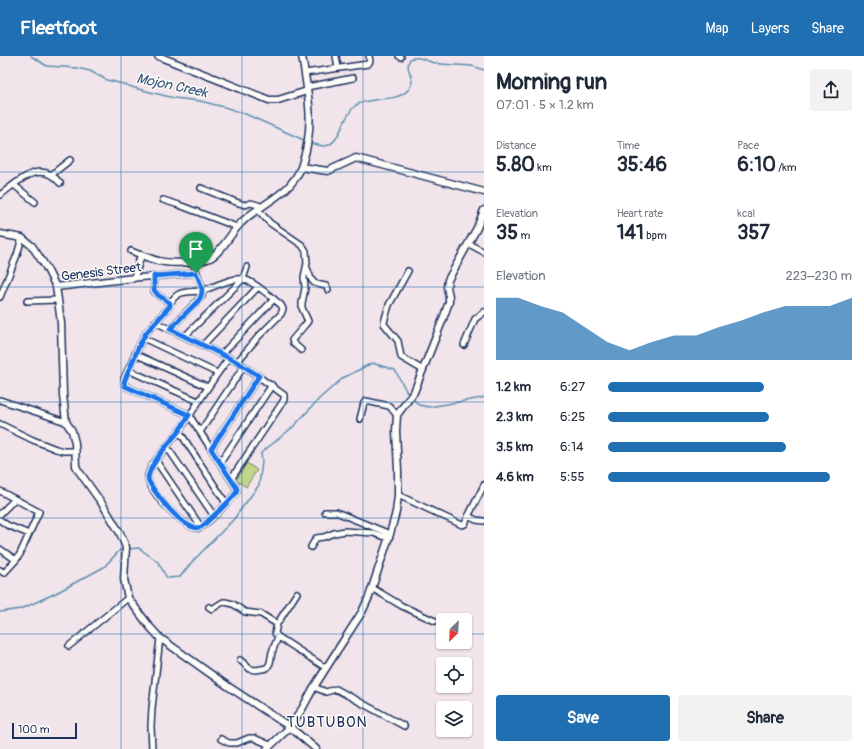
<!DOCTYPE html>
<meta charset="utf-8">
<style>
body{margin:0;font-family:Pangolin,sans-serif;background:#f2f2f3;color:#1f2937;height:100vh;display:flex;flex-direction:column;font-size:15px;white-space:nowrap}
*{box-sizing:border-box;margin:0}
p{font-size:13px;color:#747a83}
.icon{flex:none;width:22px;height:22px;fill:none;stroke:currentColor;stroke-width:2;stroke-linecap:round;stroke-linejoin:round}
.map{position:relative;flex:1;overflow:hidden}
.sheet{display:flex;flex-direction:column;background:#fff;width:380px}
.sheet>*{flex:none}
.needle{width:26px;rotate:204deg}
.buttons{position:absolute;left:436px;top:557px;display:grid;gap:8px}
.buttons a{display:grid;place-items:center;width:36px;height:36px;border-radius:4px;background:#fff;box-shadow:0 1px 3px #0004;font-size:20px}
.scale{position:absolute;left:12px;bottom:10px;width:65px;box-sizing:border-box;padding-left:4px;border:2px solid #1b2f5e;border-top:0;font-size:11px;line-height:14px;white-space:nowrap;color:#1b2f5e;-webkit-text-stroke:3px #fdfcf7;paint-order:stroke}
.pin{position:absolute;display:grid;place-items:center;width:34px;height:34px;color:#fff;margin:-41px -17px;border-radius:50% 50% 50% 0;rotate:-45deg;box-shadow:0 0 4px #0007}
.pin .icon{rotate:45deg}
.round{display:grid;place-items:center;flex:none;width:42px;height:42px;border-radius:4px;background:#f2f2f3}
.summary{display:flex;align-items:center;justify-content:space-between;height:68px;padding:0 12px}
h1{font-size:22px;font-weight:700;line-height:30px}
.stats{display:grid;grid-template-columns:repeat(3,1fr);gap:6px;height:68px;padding:4px 12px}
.stats div{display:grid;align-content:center}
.stats b{font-size:20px;font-weight:700}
.stats small{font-size:11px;font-weight:400}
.stats p{font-size:11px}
.chart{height:112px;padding:8px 12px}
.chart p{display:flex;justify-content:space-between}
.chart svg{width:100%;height:72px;margin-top:4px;fill:#1f6fb2;opacity:.7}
.cta{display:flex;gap:8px;margin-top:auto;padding:8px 12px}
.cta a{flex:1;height:46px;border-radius:4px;background:#1f6fb2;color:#fff;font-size:16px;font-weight:700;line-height:46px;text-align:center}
.cta a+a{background:#f2f2f3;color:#1f2937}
ul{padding:0 12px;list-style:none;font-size:13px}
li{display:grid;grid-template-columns:64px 48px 1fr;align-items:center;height:30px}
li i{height:10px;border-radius:5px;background:#1f6fb2}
header{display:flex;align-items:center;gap:24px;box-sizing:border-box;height:56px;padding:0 20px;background:#1f6fb2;color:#fff}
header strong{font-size:19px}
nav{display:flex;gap:22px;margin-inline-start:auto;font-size:14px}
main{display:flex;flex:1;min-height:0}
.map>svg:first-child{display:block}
.pitch{fill:#c3d58a;stroke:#6f8274}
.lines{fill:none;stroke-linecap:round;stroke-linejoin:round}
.stream{stroke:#5990ad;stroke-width:1.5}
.minor-casing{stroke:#1b2f5e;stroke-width:8}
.tertiary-casing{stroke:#1b2f5e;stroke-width:9}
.minor{stroke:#fdfcf7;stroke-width:5}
.tertiary{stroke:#fdfcf7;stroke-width:6}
.route-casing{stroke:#fff;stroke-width:8}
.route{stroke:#1a73e8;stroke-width:5}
.grid{fill:none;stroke:#1f6fb2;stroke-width:1;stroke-opacity:0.55}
.labels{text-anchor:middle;stroke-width:3;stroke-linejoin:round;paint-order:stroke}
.street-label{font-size:13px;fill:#1b2f5e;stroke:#fdfcf7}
.water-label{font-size:14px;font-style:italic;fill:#35577f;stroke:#fdfcf7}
.quarter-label{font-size:15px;letter-spacing:1px;fill:#1b2f5e;stroke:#fdfcf7}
</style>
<header>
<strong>Fleetfoot</strong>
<nav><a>Map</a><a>Layers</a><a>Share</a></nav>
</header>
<main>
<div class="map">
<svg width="484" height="693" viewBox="0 0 484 693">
<rect width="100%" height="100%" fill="#f2e4eb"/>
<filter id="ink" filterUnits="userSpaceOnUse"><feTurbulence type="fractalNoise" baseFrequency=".025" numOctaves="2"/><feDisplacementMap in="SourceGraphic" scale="8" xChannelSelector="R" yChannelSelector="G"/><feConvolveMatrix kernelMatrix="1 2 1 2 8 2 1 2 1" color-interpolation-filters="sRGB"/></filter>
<g filter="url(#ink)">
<!-- pitch -->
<path class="pitch" d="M247,407L257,414L246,431L236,424Z"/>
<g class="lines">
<!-- stream -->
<path class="stream" d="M31,0L47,10L77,12L90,15L107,24L123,28L138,33L174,42L200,45L224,51L243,57L306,85
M310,87C315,88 320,90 325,90C341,88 343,58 356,49C372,39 396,48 409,33C416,23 408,18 408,9C408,8 409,5 410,3C417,0 423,3 431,6C444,10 458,8 472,10C476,11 480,13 484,14
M412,342L419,349L429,351L482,342L484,341
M128,493L139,492L158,506L167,522L180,521L191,507L233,464L259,429L262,406L261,397L293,371L320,342L343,322L372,307L395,314L409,340
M0,556L21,553L56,537L104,511L120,494H124"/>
<!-- minor casing -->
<g class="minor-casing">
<path id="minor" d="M336,0L338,12
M399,0L401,1
M305,17L368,8L370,5L369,0
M307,31L353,22
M51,119L70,104
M14,129L35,146
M201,132L236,146L245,149L251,147L258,149L262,151
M0,139C18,126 40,102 60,127
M163,144L179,149L237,171
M258,154L270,167L302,189L306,195L307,207L304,221L305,232L302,247V252L308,265L305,269L292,284L293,287L301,294
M469,188L484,196
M131,195L141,199
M307,212C313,227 310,227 326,230L327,231L328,234
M408,215L389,249L384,266V268L398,285L401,301L423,314
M154,220V235L158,239L170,247
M134,222L196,217
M0,241L17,199L22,182
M27,245L58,244
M155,266L241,308L284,339V344L231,423
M170,273L202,240L203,234L193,206
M185,280L243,223L247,211
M143,282L217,317
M203,289L258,231
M464,289L475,263L484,256
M135,298L208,331
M222,298L274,243
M229,302C211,325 196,351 179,375C172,385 149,409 148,420C146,433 186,475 199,472C206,470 229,445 235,438L237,435V433L189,359L127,331L124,327V323L139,290L146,277L169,251L170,247C172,244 175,240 179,238C185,235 194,236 201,235C212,232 232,221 242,223C253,224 272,242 281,249L283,253L281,258L259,280L237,306
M128,314L198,345
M0,344L66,366
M360,363L364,347L366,345L389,350C392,352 394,357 397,359
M0,368L33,384L56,393L63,395H76
M179,375L226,447
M200,376L244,310
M167,391L214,460
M211,393L259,320
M156,405L201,471
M220,407L272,329
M0,435L39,456L20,498L16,504L4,517L0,514
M398,439L462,469L465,468C470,455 478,442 484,429
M325,456H336L390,478
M0,458L15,443
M468,460L476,464L484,465
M0,464L7,469L29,478
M311,491L316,482L324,481L334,477L345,475L373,477L388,482
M0,493L16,504
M372,532L402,550L435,565
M209,551L212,553L223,546H225L233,548L245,556L261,558L277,568L275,577L277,580L326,612
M277,568L297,537
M69,590L128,542
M240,604L250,613L256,614L267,612L270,607L272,596L278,581
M314,631L326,636L336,633L404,670
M221,683L229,687H237L249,682H254L270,689
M152,693L151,670L152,652L160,582"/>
</g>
<!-- tertiary casing -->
<g class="tertiary-casing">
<path id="tertiary" d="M158,0L269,44H278L307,35
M301,111L328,115L356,102L484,136
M0,178L22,182L32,190L46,211L56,231L58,244L61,267L63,339L66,366L72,375L75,387L76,410L78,414L103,449L120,477L126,491L124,523L128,542L150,571L160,582L229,631L290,671L316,693
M56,231L134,222L141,199C147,201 153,204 159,205C171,208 198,207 210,202C221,197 232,175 242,166C256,152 276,144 290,129C296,122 301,114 303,105C315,68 308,37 302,0
M267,693L290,671L302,653L314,631L342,587L362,556L369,541L390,478L396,456L398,439V414L396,375L397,359L414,336L443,263L449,246V240L447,231L448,224L477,172L484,154"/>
</g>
<!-- minor -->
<use href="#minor" class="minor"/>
<!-- tertiary -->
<use href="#tertiary" class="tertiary"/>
</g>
</g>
<g class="lines" filter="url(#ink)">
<!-- route casing -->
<g class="route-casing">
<path id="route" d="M196,217C200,226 206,236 198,245L170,273L237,306L259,320L211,393L236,431L237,433L236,437C228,447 218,456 208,465C206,467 203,470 201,471C186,478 152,435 148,423C148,410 170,386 179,375C182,370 186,364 189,359L127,331L125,330L124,326L139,290L146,277L170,250V247L158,239L154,234V220Z"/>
</g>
<!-- route -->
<use href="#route" class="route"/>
</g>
<!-- grid -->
<path class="grid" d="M121,0V693M242,0V693M363,0V693M0,116H484M0,231H484M0,346H484M0,462H484M0,578H443M465,578H484"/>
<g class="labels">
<!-- street labels -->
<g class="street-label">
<text transform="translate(101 215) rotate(-7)" y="5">Genesis Street</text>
</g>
<!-- water labels -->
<g class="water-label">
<text transform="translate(172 29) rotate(12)" y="5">Mojon Creek</text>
</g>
<!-- quarter labels -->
<g class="quarter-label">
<text x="327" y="671">TUBTUBON</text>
</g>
</g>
</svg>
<div class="buttons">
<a><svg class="needle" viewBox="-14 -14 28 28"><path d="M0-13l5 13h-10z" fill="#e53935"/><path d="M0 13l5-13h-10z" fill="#747a83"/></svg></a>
<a><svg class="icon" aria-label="locate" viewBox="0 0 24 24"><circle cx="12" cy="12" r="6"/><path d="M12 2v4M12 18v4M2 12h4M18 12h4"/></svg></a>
<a><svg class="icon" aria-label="layers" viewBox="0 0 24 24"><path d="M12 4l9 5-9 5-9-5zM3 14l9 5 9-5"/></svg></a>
</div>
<div class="scale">100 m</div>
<div class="pin" style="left:196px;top:217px;background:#1e9e55"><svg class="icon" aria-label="arrive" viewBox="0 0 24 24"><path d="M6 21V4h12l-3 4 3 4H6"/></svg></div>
</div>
<section class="sheet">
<div class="summary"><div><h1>Morning run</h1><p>07:01 · 5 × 1.2 km</p></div><a class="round"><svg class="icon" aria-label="share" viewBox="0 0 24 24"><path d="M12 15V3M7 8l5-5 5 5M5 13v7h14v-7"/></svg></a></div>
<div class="stats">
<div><p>Distance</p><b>5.80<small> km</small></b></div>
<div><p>Time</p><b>35:46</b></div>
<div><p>Pace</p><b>6:10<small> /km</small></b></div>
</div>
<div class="stats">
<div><p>Elevation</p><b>35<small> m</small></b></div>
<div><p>Heart rate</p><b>141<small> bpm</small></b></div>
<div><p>kcal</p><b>357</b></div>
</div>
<div class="chart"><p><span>Elevation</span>223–230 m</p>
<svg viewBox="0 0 160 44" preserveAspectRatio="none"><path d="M0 44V6L10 6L20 11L30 15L40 24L50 33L60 38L70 33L80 29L90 29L100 24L110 20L120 15L130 11L140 11L150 11L160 6V44z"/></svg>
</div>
<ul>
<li><b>1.2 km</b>6:27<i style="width:64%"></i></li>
<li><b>2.3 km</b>6:25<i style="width:66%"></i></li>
<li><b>3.5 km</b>6:14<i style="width:73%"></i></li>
<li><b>4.6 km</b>5:55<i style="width:91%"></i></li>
</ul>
<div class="cta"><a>Save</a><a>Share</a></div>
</section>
</main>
